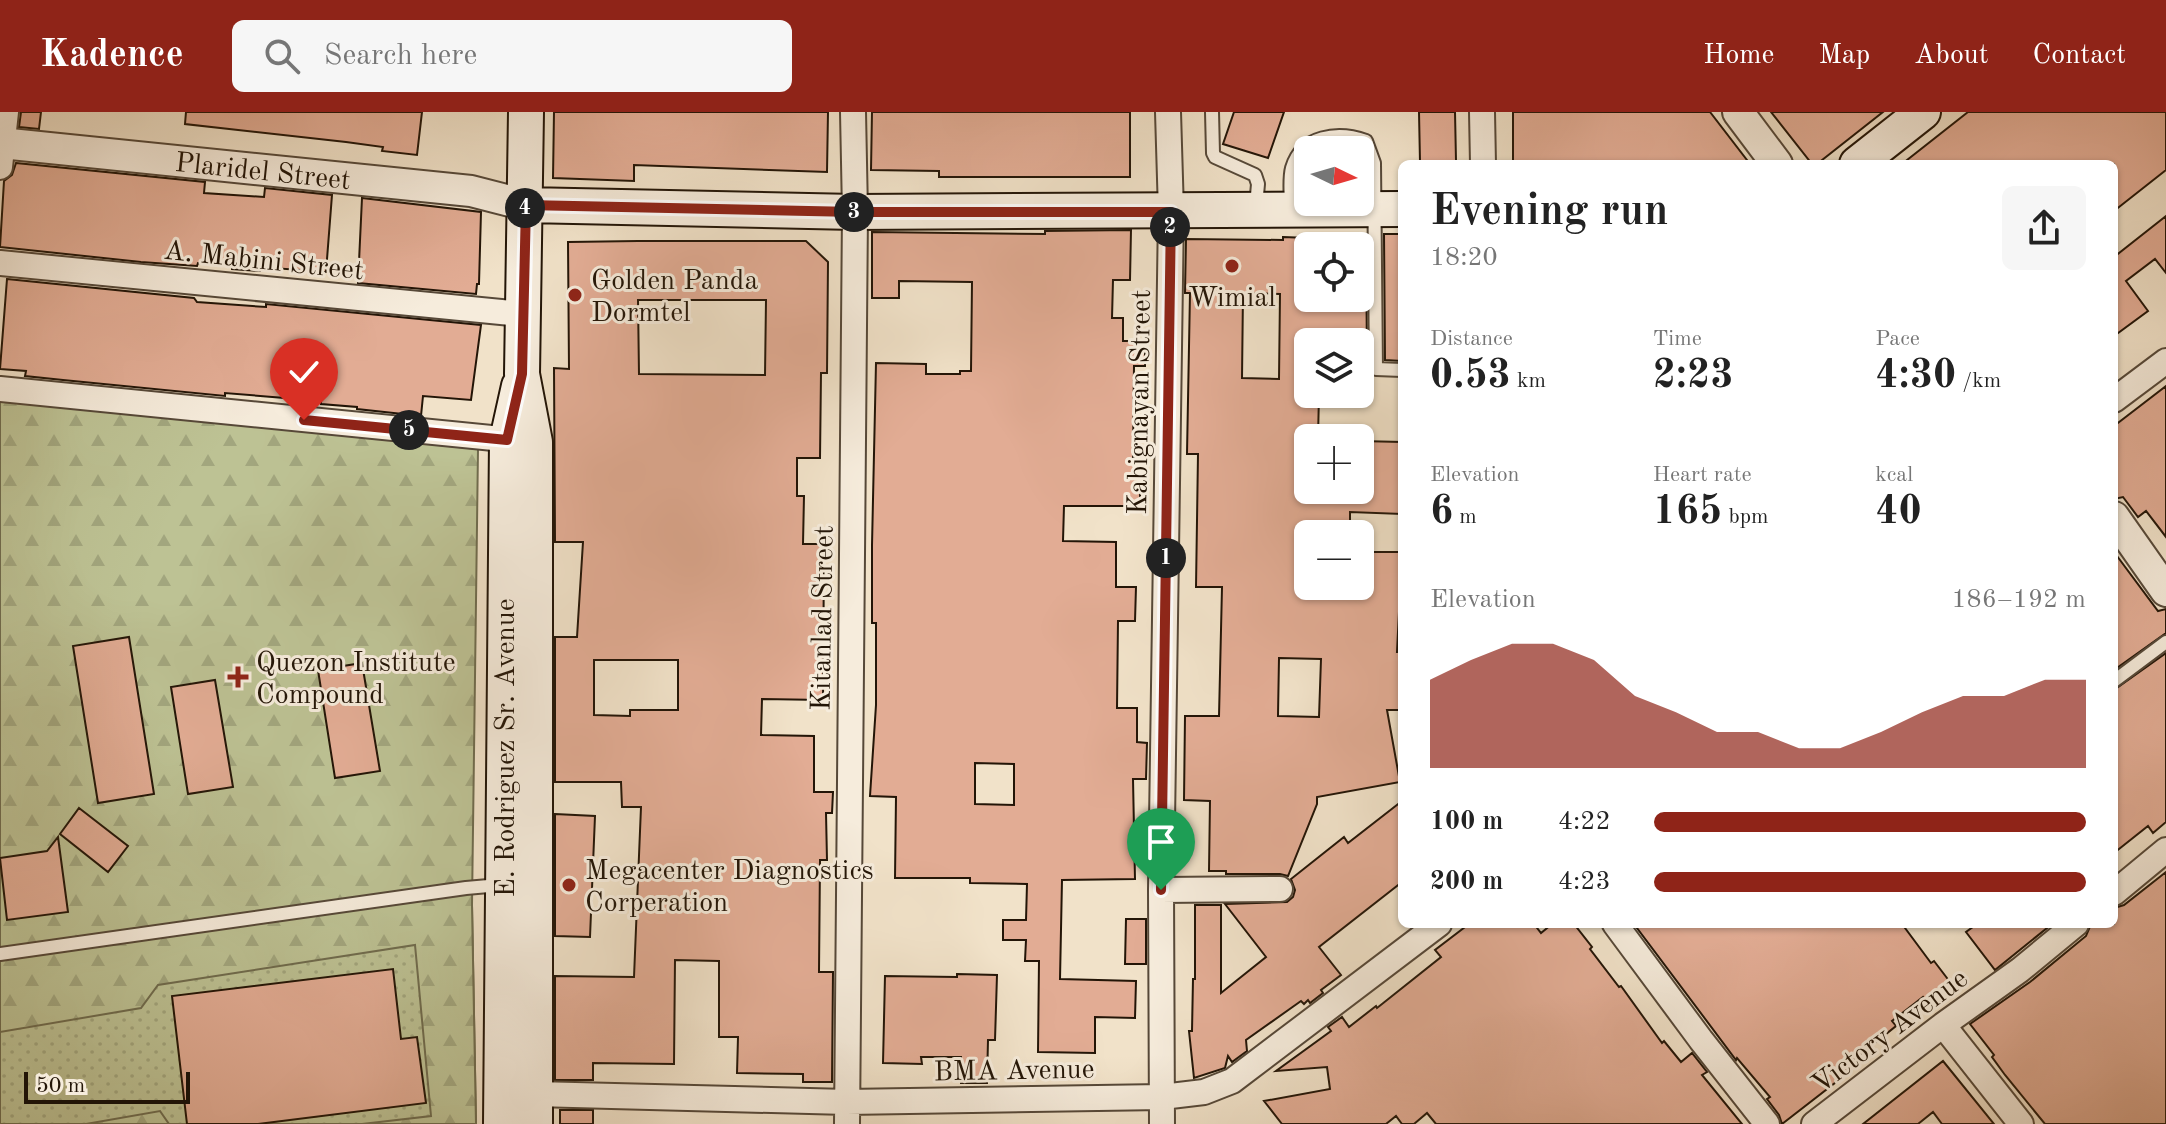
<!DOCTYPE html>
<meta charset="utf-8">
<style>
body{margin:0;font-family:"Old Standard TT",serif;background:#f6f6f6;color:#222;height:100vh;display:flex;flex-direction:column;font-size:30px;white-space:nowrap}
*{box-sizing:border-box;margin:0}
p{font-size:26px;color:#767676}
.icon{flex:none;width:44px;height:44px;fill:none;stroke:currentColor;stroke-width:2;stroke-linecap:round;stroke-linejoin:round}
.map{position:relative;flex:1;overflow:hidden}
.panel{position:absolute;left:1398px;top:48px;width:720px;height:768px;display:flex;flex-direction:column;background:#fff;border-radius:12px;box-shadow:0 2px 6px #0004}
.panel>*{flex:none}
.needle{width:52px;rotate:95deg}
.fabs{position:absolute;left:1294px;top:24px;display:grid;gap:16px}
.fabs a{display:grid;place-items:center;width:80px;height:80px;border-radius:12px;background:#fff;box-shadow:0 2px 6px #0004;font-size:40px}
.scale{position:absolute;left:24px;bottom:20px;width:166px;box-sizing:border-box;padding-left:8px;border:4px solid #231507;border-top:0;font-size:22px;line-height:28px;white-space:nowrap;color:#231507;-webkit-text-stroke:6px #f6ecdc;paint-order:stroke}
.pin{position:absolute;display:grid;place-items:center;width:68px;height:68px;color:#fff;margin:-82px -34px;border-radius:50% 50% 50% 0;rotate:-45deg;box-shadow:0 0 8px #0007}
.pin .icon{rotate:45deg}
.km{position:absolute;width:40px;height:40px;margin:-20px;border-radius:50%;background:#222;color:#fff;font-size:22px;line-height:40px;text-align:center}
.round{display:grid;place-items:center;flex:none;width:84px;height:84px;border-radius:12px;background:#f6f6f6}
.head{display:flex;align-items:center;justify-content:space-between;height:136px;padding:0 32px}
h1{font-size:44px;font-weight:700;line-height:60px}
.figures{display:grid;grid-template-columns:repeat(3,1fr);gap:12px;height:136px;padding:8px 32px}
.figures div{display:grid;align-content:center}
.figures b{font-size:40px;font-weight:700}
.figures small{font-size:22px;font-weight:400}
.figures p{font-size:22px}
.chart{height:224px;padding:16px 32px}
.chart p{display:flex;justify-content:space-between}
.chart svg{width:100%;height:144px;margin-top:8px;fill:#8f2418;opacity:.7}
ul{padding:0 32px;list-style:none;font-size:26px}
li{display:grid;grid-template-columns:128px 96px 1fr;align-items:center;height:60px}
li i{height:20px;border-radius:10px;background:#8f2418}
header{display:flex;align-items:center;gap:48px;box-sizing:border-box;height:112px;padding:0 40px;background:#8f2418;color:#fff}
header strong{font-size:38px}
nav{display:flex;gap:44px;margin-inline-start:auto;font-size:28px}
.search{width:560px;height:72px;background:#f6f6f6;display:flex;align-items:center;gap:20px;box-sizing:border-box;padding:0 28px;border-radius:12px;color:#767676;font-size:30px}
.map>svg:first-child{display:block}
.grass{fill:url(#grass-dots);stroke:#706c4e;stroke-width:2}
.forest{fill:url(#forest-firs);stroke:#706c4e;stroke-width:2}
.building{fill:#e2ac94;stroke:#231507;stroke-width:2;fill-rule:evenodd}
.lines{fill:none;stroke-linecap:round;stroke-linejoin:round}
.service-casing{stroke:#564838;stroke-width:16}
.minor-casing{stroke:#564838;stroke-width:28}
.tertiary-casing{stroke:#564838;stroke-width:34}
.secondary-casing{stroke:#231507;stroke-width:38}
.service{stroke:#f6ecdc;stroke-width:12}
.minor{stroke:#f6ecdc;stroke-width:24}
.tertiary{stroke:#f6ecdc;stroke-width:30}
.secondary{stroke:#f6ecdc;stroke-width:34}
.route-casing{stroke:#fff;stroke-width:16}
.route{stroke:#8f2418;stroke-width:10}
.poi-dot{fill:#8f2418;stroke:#f6ecdc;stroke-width:3}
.labels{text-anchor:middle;stroke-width:6;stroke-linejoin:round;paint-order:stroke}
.street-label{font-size:28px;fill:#231507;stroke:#f6ecdc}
.poi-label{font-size:28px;fill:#231507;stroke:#f6ecdc;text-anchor:start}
</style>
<header>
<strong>Kadence</strong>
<div class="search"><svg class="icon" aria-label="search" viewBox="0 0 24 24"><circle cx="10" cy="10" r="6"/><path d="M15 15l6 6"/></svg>Search here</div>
<nav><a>Home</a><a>Map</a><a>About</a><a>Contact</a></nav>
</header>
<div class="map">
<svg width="2166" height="1012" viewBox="0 0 2166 1012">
<defs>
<pattern id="grass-dots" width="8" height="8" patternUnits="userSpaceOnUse" patternTransform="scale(2)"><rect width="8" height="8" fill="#bdc294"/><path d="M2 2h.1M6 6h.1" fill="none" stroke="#a2a67e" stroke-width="1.8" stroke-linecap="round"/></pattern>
<pattern id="forest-firs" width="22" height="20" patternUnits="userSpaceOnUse" patternTransform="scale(2)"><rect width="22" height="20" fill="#bdc294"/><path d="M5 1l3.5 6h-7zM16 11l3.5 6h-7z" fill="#a2a67e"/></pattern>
</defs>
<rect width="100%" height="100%" fill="#f1e2c9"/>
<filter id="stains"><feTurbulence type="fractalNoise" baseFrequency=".0025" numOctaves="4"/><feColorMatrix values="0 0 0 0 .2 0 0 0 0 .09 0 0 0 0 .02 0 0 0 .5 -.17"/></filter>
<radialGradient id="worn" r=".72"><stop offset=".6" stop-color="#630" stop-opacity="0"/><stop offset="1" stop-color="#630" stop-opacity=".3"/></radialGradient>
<!-- grass -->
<path class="grass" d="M472,793L476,1012H0V859Z"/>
<!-- forest -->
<path class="forest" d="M0,288L478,337L472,793L476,1012H362L431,1004L415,833L158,873L141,896L0,920Z
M160,999L169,1012H86Z"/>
<!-- building -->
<path class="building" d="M21,0H41L39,17L19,15Z
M186,0H422L417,43L382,39L383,35L346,30L185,12Z
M554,0H828L827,60L634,53V69L553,66Z
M872,0H1130V65H939V59L871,58Z
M1234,0H1284L1268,46L1223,32Z
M1419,0H1455L1456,49L1420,50Z
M1513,0H1710L1750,52H1569V50L1513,49Z
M1771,0H1883L1817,52H1812Z
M1968,0H2166V58L2114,99V52H1902Z
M16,51L205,70L204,81L264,85L265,76L332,83L326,160L260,155V159L232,157V153L198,151L197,154L141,150L0,135L4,69L12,63Z
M362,86L481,100L479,172H477L476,182L358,171Z
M2166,104V161L2155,147L2126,169L2148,199L2114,224V145Z
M1131,118L1130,168H1113L1112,206H1123V229H1145V254H1134L1133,346H1140V394H1064L1063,429L1116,430V475H1136L1135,509H1118L1117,596H1137V630L1147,631L1146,667H1133L1135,767L1062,768L1060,867L1136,869L1135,906L1095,905V941L1038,940L1039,849H1025L1026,828H1003V808H1026L1027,772L970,771V766H895L896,685L870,684L876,593V511H872V433L876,251L926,252V262H960V259H971L972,170L899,169V186H872V120L1045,122V119ZM975,651L1014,652V693L975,692Z
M1384,122H1402V249L1385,248Z
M1283,125L1308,126V186H1360V126H1366L1367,250H1360V230H1308V282H1319L1318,326H1308V378H1360V329L1402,330V402L1350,400V422H1308V474H1360V440H1402L1397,540H1402V598H1387L1400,670L1317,685V692L1288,764L1280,762H1226V759H1209L1210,689L1184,688L1185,604H1219L1222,475H1196L1198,342H1187L1190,181H1185L1186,127L1283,128ZM1243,181L1280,182L1279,267L1242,266ZM1279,546L1321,547L1319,605L1278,604Z
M638,129H806L828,150L827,261H821L820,346H797V384H804L803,432H824L823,588L762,587L761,623L814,624V680H833L832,701H826L827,748H820L819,860H833L832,970H803V962L737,961L738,925H719V849L675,848L674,952L593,951V968H555V864L634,865L641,695H622L621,670H555V525H577L583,430H555L554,256L569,257L568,130ZM638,188H766L765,263L639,262ZM594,548H678V598H630V604L594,603Z
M7,167L194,186L197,190L266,195V192L481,213L471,288L423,284L421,304L357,297V295L321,292V289L225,281V284L63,268L25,264L26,259L0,257Z
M2166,274V425L2146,399L2138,405L2123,385L2114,387V314Z
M2114,440L2158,499L2166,497V521L2114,558Z
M129,525L154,682L98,691L73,534Z
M2166,541V710L2153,721L2148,714L2114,741V578Z
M362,551L380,659L335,666L318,558Z
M215,568L233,675L188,682L171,575Z
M1402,689V770L1319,835L1341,863L1321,878L1323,881L1310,891L1308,888L1304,892L1301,889L1246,928L1247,939L1232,950L1228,944L1225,956L1194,966L1189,919H1192L1193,867H1195V793H1221V881L1266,845L1225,792L1287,790L1293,785L1295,778L1291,767L1344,725L1348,731Z
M79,696L128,734L108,760L60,722Z
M555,702L595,704L590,825L555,824Z
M58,725L68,800L7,808L0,746L47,739Z
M2166,760V1012H2045L2005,963L1992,945L1994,943L1970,912L2030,870L2086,824L2091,812H2114V796L2124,793Z
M1126,807H1146V852H1125Z
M1469,812H1534L1541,821L1552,812H1574L1592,835L1590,837L1619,875L1621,874L1662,931L1664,929L1681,950L1692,941L1707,960L1702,963L1742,1012H1436L1427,1001L1414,1012H1402L1396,1004L1386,1012H1282L1264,989L1330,977L1327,955L1276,959L1331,919L1328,915L1342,905L1349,915L1376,894L1377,896L1441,845L1435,838Z
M1634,812H1902L1931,851L1934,849L1950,870L1926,889L1923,885L1892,909L1896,914L1845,955L1849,960L1782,1012L1779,1003L1767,987L1770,985L1737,946L1736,948Z
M1977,812H2052L1995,858L1966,820Z
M393,857L401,927L417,925L426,991L258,1012H187L172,884Z
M957,862L997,863L995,928H988L987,971H961V945H921L922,952L883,951L885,864L957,865Z
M1943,949L1994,1012H1942L1933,1000L1918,1012H1863Z
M560,998H593V1012H560Z"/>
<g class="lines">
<!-- service casing -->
<g class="service-casing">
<path id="service" d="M1212,0L1213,41L1215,45L1255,63L1258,72L1256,94
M1291,94C1291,83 1289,67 1292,56C1302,23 1338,19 1366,29L1374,51L1376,257L1402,258
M2114,569L2166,530
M0,842L466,776L500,773"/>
</g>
<!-- minor casing -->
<g class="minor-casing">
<path id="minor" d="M1482,0L1483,52
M0,55L6,0
M0,151L522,202
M0,277L523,329
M2114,288L2166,249
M1161,778L1280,777
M2114,781L2166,738
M1615,812L1701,928L1767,1012
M1943,913L2021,1012
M535,982L847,990L1162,985L1204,980L1232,969L1439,812
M847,1012L855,100L853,0
M1162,1012L1161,778L1171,100L1168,0
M1814,1012L1943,913L2020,858L2076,812"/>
</g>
<!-- tertiary casing -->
<g class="tertiary-casing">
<path id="tertiary" d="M1738,0L1777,52
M0,31L471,79L526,93
M2114,405L2166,479"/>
</g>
<!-- secondary casing -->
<g class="secondary-casing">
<path id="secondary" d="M526,0L522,262L535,330V1012
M1857,52L1923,0
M526,93L855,100L1402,97
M501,1012L507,328L519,274"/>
</g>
<!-- service -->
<use href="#service" class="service"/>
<!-- minor -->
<use href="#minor" class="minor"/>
<!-- tertiary -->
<use href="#tertiary" class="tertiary"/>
<!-- secondary -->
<use href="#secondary" class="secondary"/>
</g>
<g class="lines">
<!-- route casing -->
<g class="route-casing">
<path id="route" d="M304,308L507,328L522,262L526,93L855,100H1171L1161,778"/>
</g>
<!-- route -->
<use href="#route" class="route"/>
</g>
<!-- markers -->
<g class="poi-dot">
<circle cx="1232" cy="154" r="8"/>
<circle cx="575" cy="183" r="8"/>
<path d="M234 553h8v8h8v8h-8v8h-8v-8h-8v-8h8z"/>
<circle cx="569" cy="773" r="8"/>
</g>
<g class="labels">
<!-- street labels -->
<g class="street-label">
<text transform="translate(263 58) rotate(6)" y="10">Plaridel Street</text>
<text transform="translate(264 147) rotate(6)" y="10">A. Mabini Street</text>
<text transform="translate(1138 290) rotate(-89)" y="10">Kabignayan Street</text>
<text transform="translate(821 506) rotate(-89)" y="10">Kitanlad Street</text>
<text transform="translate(504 636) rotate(-90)" y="10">E. Rodriguez Sr. Avenue</text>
<text transform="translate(1889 918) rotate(-37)" y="10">Victory Avenue</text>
<text transform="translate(1014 957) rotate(-1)" y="10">BMA Avenue</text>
</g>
<!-- poi labels -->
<g class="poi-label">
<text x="591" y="177">Golden Panda<tspan x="591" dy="32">Dormtel</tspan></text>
<text x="1232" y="194" text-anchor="middle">Wimial</text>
<text x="256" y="559">Quezon Institute<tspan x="256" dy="32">Compound</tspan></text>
<text x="585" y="767">Megacenter Diagnostics<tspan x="585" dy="32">Corperation</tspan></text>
</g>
</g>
<rect width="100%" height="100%" filter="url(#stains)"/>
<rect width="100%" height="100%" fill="url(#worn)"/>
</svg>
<div class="fabs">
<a><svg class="needle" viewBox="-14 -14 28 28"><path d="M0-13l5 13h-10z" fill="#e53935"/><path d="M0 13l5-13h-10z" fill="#767676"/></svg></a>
<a><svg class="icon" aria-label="locate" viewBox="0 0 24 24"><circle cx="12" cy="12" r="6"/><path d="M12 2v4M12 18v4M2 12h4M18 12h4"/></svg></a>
<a><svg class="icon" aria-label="layers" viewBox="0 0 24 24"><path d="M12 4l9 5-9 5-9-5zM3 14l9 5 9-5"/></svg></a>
<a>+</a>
<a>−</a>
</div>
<div class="scale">50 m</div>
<div class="pin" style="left:1161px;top:778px;background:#1e9e55"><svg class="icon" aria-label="arrive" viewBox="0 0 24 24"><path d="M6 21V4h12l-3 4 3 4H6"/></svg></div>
<div class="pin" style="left:304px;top:308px;background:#d93025"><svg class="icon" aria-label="check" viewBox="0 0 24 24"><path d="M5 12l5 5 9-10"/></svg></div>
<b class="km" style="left:1166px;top:446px">1</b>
<b class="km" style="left:1170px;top:115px">2</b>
<b class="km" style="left:854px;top:100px">3</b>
<b class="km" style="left:525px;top:96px">4</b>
<b class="km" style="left:409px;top:318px">5</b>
<section class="panel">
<div class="head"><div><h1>Evening run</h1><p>18:20</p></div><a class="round"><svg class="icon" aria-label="share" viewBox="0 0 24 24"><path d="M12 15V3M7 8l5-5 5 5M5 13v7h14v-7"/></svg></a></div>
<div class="figures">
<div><p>Distance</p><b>0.53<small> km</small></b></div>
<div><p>Time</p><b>2:23</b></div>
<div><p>Pace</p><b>4:30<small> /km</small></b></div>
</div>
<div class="figures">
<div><p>Elevation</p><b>6<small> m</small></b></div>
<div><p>Heart rate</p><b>165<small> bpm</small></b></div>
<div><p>kcal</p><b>40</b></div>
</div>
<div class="chart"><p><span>Elevation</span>186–192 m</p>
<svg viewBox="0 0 160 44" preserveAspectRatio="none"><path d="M0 44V17L10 11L20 6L30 6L40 11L50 22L60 27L70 33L80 33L90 38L100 38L110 33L120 27L130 22L140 22L150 17L160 17V44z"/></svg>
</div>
<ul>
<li><b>100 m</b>4:22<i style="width:100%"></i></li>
<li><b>200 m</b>4:23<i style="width:100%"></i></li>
</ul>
</section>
</div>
